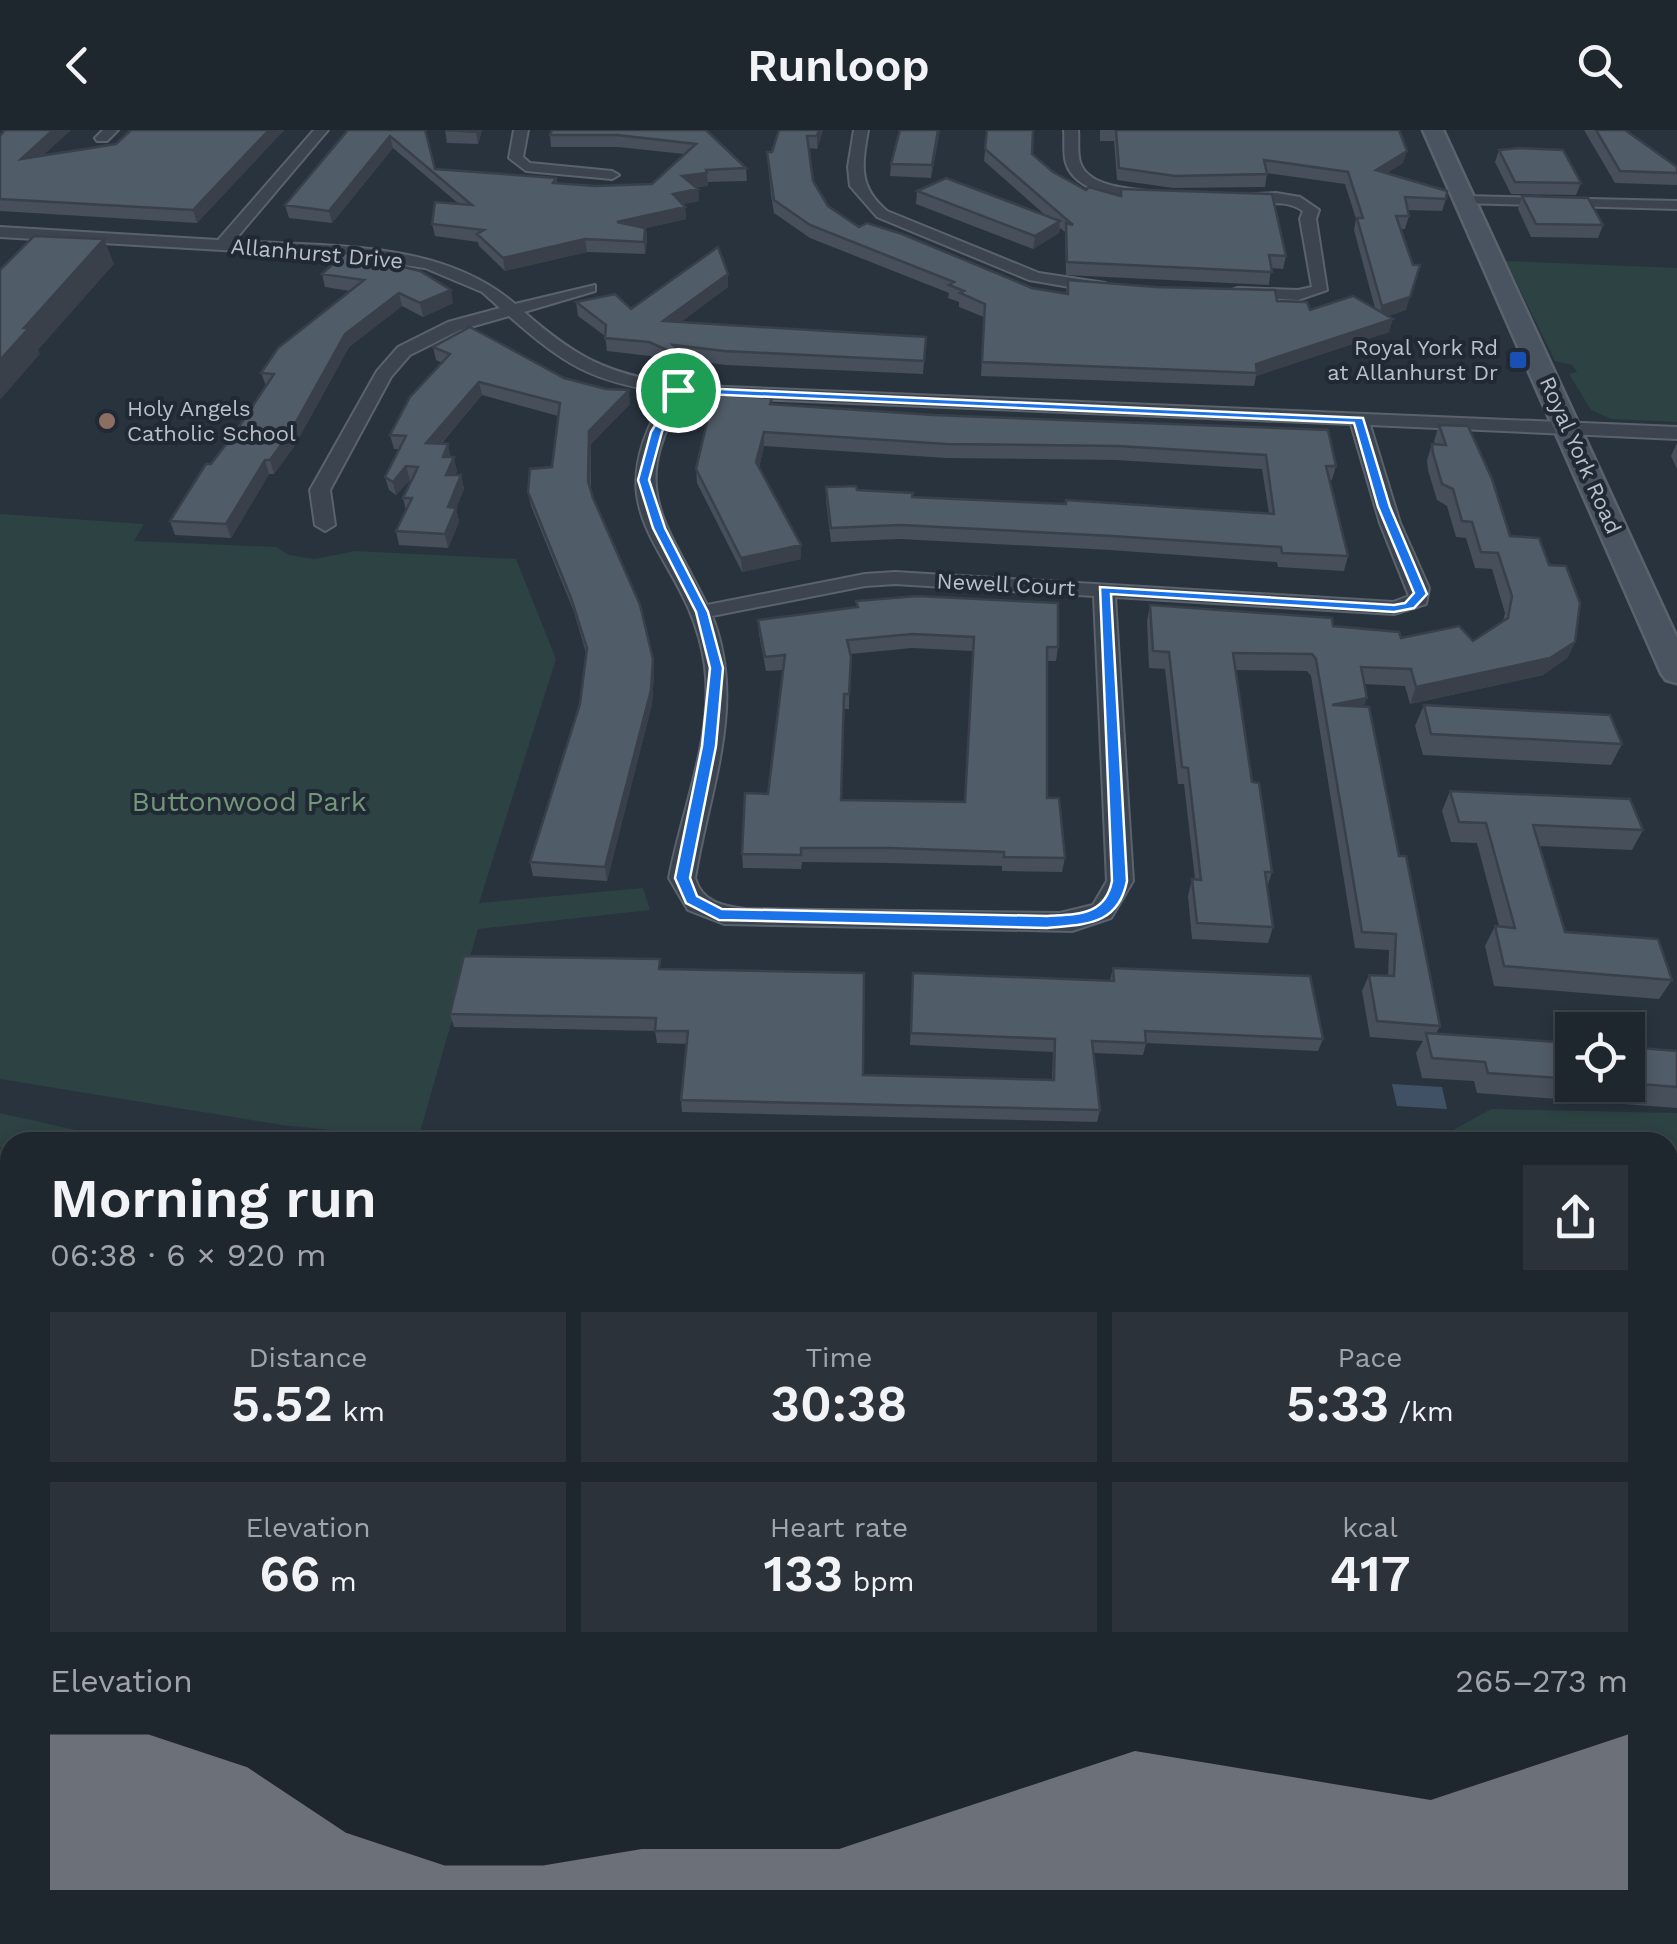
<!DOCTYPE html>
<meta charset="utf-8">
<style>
body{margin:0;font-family:"Work Sans",sans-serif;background:#2b323a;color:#f1f3f6;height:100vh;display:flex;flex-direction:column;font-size:38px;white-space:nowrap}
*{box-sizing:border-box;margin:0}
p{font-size:32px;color:#a1a5aa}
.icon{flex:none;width:55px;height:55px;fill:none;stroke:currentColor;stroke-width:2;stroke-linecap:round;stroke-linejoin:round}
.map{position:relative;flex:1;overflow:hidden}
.drawer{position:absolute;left:0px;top:1002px;width:1678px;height:812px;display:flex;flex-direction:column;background:#1e262e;border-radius:30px 30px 0 0;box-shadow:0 5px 15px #0003,0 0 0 2px #3c434a}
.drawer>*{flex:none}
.fabs{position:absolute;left:1555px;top:882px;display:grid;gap:20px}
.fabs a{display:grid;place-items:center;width:90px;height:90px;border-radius:0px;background:#1e262e;box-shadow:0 5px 15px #0003,0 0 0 2px #3c434a;font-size:50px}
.pin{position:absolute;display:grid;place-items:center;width:85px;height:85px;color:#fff;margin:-42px;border:5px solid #fff;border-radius:50%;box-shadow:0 2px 10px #0007}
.round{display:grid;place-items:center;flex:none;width:105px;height:105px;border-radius:0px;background:#2b323a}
.summary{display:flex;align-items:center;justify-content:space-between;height:170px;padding:0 50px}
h1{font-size:55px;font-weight:600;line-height:75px}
.stats{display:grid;grid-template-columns:repeat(3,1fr);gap:15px;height:170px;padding:10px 50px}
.stats div{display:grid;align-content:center;border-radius:0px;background:#2b323a;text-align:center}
.stats b{font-size:50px;font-weight:600}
.stats small{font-size:28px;font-weight:400}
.stats p{font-size:28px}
.chart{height:280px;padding:20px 50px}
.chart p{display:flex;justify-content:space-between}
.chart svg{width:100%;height:180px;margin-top:10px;fill:#8c9099;opacity:.7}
header{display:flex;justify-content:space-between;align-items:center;height:130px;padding:0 50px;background:#1e262e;font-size:45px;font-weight:600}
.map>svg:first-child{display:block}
.green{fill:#2d4242}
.water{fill:#405166}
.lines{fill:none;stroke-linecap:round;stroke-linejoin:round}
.street-casing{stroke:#5a626c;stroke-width:4}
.secondary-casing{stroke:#5a626c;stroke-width:5}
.primary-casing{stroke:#48505b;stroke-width:5}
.street{fill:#3c444f;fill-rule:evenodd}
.secondary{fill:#4a5461;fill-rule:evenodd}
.primary{fill:#5a646e;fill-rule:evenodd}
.wall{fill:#464f5a;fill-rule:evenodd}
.shaded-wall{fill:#39404a}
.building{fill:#515c69;stroke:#39404a;stroke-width:2.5;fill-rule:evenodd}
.route{fill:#1a73e8;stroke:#fff;stroke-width:2.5;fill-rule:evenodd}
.transit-dot{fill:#1a4fb4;stroke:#212934;stroke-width:4}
.education-dot{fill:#8d6e63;stroke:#212934;stroke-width:4}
.labels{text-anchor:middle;stroke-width:8;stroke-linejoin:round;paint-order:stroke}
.far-street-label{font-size:22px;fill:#b8c0c9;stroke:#212934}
.far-poi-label{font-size:22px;fill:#b8c0c9;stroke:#212934;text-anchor:end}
.park-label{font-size:28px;fill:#729879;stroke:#212934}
</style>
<header><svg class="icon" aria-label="back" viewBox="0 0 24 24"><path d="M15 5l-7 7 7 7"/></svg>Runloop<svg class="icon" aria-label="search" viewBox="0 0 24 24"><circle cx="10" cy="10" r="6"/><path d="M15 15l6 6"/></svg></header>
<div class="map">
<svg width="1677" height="1814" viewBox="0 0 1677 1814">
<rect width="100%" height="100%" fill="#28333e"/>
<!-- green -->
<path class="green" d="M1506,131L1677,138V292L1611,289L1591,280L1569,244L1577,242L1572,235L1555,231Z
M0,384L144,394L134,411L276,417L289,425L315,429L355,421L516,429L556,529L479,773L643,758L650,780L478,799L418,1009L282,995L0,949Z
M1491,979L1677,983V1118H1668V1012H1375L1446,1004Z
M0,983L13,986L130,1012H10V1019L0,1017Z
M1138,1805H1251L1252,1814H1139Z"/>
<!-- water -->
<path class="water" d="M1392,954L1442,957L1447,979L1397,976Z"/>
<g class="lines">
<!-- street casing -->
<g class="street-casing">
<path id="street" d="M103,0H118L107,11H97L95,8Z
M314,0H328L234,111C326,117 440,109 515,174L595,155V161L524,182C578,229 606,243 678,255L1677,297V309L1370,295L1400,393L1429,458L1426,474L1394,484L1115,467L1133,751L1111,788L1072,801L724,794L688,780L669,748C682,679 714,606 705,536C689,418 586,395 667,263C591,251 566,236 509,186L460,200L410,225L391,247L330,360L335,395L325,401L315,395L310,360L377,241L398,217L448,192L500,178L482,162L425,138L357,128L0,107V97L218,110ZM684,266L1351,294L1380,393L1409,466L1393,472L895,442L865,444L707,475C665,389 628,360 684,266ZM895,454L1094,466L1107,751L1093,775L1060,783L745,779C722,776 702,772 695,748C709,660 747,574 712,486L865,456Z
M514,0H528L523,27L530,33L612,41L619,45L612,49L526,41L509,28Z
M854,0H868C862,35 858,57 887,81L1039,143L1105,153L1113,158L1105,163L1029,150L877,87L850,56L848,37Z
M1064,0H1078C1079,10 1077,22 1080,32C1089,60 1137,58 1159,63V69C1132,72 1075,64 1066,33C1063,23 1065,10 1064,0Z
M1276,63L1300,67L1319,80L1316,89L1327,160L1298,170L1232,166V160L1238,158L1298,160L1312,157L1300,89L1303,81C1280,64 1251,82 1230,69L1237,65Z
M1465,66L1677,71V79L1460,73V67Z"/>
</g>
<!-- secondary casing -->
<g class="secondary-casing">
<path id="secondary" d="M1423,0H1443L1677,508V553L1666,550L1661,543Z"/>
</g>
<!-- primary casing -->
<g class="primary-casing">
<path id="primary" d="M0,1037L10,1039V1081L0,1079Z
M1668,1218L1677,1219V1269L1668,1267Z"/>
</g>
<!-- street -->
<use href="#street" class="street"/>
<!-- secondary -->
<use href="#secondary" class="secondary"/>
<!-- primary -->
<use href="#primary" class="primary"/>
</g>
<!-- wall -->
<path class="wall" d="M5,0H71L43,25L284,0L197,93L0,81V6Z
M348,0H425L435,39L556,48L557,53L595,56L652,54L684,24L618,17H551L550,5L706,0L746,38L747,51L708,52V56L696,57L698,59L699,71L683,74L685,77L686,89L646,98L647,110L645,124L587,122L505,141L479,116L478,112L435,106L432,94L459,74L393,18L332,93L289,88L285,75Z
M445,0H482L478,14L447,13Z
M823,0L817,19L808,18L813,51L828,76L859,97L1032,158L1066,163L1068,150L1277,171L1310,180L1375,178L1354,100L1356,89L1345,54L1267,43L1265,57L1173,58L1117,50L1114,11H1100V0H1399L1403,33L1387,43L1446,69L1442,81L1407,80L1409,86L1405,99H1400L1406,180L1388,186L1389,202L1256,246L1254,256L981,246L984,187L959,177V172L948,168L949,163L810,108L774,83L771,65L767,22H772Z
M940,0L931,48L890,46L891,34Z
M987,0L1032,24L1053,42L1086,60L1120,65L1121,59L1286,126L1283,139L1271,138L1269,155L1066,145L1065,102L1060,98L1059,103L1033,119L916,74L917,61L1045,85L984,31Z
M1584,0H1625L1677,37V55L1615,53Z
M1499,20L1581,53L1576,65L1511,64L1495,32Z
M1522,66L1603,95L1598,108L1531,107L1518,79Z
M345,123L453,173L423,187L402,176L349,217L295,315L274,344H269L231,408L175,405L170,391L234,304L266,256L261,243L350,161L325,157L322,144Z
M728,144V157L680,192L926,207L923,244L726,235L680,229V233L678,237L650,226L607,221L605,206L578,186L576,172L631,179Z
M433,217L564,248L630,274L591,314V359L593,368L653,529L654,543L652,574L607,751L533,746L530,732L580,574L586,523L574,482L531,376L528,362L552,337L558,286L482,265L441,314L451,327L457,341L455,345H461L464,359L456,378L459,392L448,418L399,415L396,401L406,380L403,368L412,350H410L396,365L389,360L385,347L399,319H394L390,305L442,233L436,230Z
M772,274L933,285L1328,300L1336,336L1332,350H1329L1348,426L1344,441L1278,437L1277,432L1110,420L900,409L831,412L826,371V357L912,367L1269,383L1262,339L1116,330L946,328L764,316L759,338L801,415V429L742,442L697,353L696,339L713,284Z
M1439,295L1575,512L1567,528L1543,545L1410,574L1405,556L1364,554V577L1440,896L1436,904L1572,913V955H1628V917L1677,921V978L1477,963L1474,951L1422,948L1416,923L1423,911L1370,907L1362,861L1369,845L1388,846L1389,820L1355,818L1311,546L1307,541L1235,540L1252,652L1272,742L1267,758L1273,797L1268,813L1192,809L1188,766L1192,749H1195L1184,654H1178L1165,539L1149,538L1147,491L1150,475L1333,496L1401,508L1473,511L1503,491L1505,483L1492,439L1475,438L1466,408L1456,407L1447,376L1437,370L1428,340L1427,330L1432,314H1435L1434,311Z
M1677,313V339L1671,326Z
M856,471L1058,517L1056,531H1047V668L1065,728L1062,742L1002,741V736L889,733L802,732L801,739L743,738L742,724L768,664L784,540L766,541L759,504L758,490L856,477ZM912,518L973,521L965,672L841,670L844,579H849L850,524Z
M1424,575L1622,614L1611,635L1423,625L1415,596Z
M1450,661L1643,700L1632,720L1539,716L1565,802L1672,850L1659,869L1494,856L1485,816L1495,796H1499L1477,713L1451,712L1442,681Z
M1113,838L1323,909L1318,921L1146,913L1143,925L1093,923L1100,980L1097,992L682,982L681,970L687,914L657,913L655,901L454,897L450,884L661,839L863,945L1052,950L1053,922L910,915L913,843L1110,851Z
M1668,1408L1677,1409V1589L1668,1588Z
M918,1805H1059L1060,1814H918Z"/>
<!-- shaded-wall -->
<path class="shaded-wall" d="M53,0H71L26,41L21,29Z
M269,0H284L197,93L193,80Z
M476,0H482L478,14L476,2Z
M819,0H823L817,19V6Z
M938,0H940L931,48L932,35Z
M390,6L393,18L332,93L329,81Z
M1407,21L1403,33L1372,52L1376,40Z
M707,43L708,56L683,58L682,46Z
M698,59L699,71L674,76L673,64Z
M685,77L686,89L646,98L647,110L645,124L644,112L617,92Z
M1060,91L1059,103L1033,119L1035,106Z
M104,109L114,134L38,220L40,224L0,270V230L24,198Z
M585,109L587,122L505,141L503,128Z
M1420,135L1406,180L1378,189L1382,176Z
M728,144V157L664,205L663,191Z
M451,160L453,173L423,187L420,173Z
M399,163L402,176L349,217L295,315L274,344L270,330L345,204Z
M1393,189L1389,202L1256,246V234Z
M679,220L680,233L678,237L676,224Z
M479,252L482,265L429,327L426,313Z
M629,260L630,274L591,314L590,365L588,351L589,301Z
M764,302V316L757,346L756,332Z
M448,314L451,328L443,327Z
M454,327L457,341L449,359L446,345Z
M265,330L269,344L231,408L226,394Z
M406,336L410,350L396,365L393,352Z
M461,345L464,359L456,378L459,392L448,418L445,404L448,377Z
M801,415V429L742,442L741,428Z
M1575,512L1567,528L1543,545L1410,574L1416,557Z
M653,529L654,543L652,574L607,751L605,737Z
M1367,568L1361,584L1332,575Z
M10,1464V1539L0,1563V1487Z"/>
<!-- building -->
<path class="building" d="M5,0H53L21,29L116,14L131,0H269L193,80L0,69V6Z
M348,0H425L435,39L556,48L553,53L595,56L652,54L696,14L617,5H550L552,0H706L746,38L706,40L707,43L682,46L698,59L673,64L685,77L617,92L645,98L644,112L585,109L503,128L477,104L484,100L432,94L435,72L472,75L390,6L329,81L285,75Z
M445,0H476V2Z
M779,0H819L817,6H807L813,51L828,76L859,97L867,93L902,104L1032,158L1068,164V150L1156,157L1275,160L1277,171L1307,172L1310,180L1353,166L1393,189L1256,234L1257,243L982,232L985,174L960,163L964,161L949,155L954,152L810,95L774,70L767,22H772Z
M900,0H938L932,35L891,34Z
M987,0H1033L1032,24L1053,42L1086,60L1089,57L1121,66V59L1272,64L1286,126L1269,125L1272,142L1067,132L1066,93L1073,95L985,19Z
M1116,0H1399L1407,21L1376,40L1447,61L1446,69L1405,67L1409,86H1396L1413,135H1420L1410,167L1382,176L1357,88H1363L1348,42L1264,30L1267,44L1175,46L1119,38Z
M1596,0H1625L1677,37V43L1620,41Z
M1519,18L1563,20L1581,53L1515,52L1499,20Z
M946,48L1060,91L1035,106L917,61Z
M1522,66L1588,68L1603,95L1536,94Z
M34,106L104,109L24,198H29L0,230V140Z
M718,117L728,144L663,191L926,207L924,231L725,221L673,215L679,220L676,224L649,212L605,208L606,195L576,172L615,164L631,179Z
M345,123L420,141L451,160L420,173L399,163L345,204L291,301L270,330H265L226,394L170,391L206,334H211L234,304L274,244L261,243L278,218L364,150L322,144Z
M470,197L564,248L606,259L629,260L589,301L588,351L593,368L640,475L653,529L651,560L605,737L530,732L580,574L587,518L571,468L528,362L530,339L552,337L560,273L479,252L426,313L448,314L443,327H454L446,345H461L448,377L456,378L445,404L396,401L412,368H403L418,337L406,336L393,352L385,347L406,306L390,305L410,267L450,224L433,217Z
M719,265L772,268L770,274L933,285L1328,300L1336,336H1326L1348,426L1282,423L1281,417L1112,406L901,395L831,398L826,357L856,356L857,360L913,363L912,367L1066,374V370L1096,372L1274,384L1266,325L1118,316L947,314L764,302L756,332L801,415L741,428L696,339L709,284H713Z
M1439,295L1468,296L1492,349L1510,406L1539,408L1549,435L1566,436L1580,473L1575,512L1550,528L1416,557L1411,539L1361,537L1367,568L1332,575L1369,577L1399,726H1406L1440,896L1377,891L1369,845L1394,846L1396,804L1362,802L1316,529L1312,524L1233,523L1252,652L1259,653L1272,742H1265L1273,797L1197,793L1192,749L1201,750L1188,638L1182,637L1169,522L1153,521L1150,475L1332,488L1333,496L1399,502L1401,508L1459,496L1473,511L1508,488L1512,466L1498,423L1481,422L1472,392L1462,391L1453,359L1442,354L1433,323L1432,314L1446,315Z
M917,466L1058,473V517H1047V668H1059L1065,728L1004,727V722L889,718H801V725L742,724L745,663L768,664L785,525L765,527L758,490L858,477L856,471ZM912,504L974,507L965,672L841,670L844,564H849L851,527L847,510Z
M1424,575L1610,585L1622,614L1431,604Z
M1450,661L1630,669L1643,700L1533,695L1565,802L1658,809L1672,850L1504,836L1495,796L1515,798L1486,693L1459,692Z
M464,826L660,829L659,839L864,843L863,945L1054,950L1055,909L911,903L913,843L1114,851L1113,838L1310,846L1323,909L1145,901L1146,913L1092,911L1100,980L681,970L688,901H655L656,888L450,884Z
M1426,903L1572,913V949L1488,943L1485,932L1432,928Z
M1628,917L1677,921V957L1628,953Z
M0,1175L10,1176V1464L0,1487Z
M1668,1408L1677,1409V1541L1668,1540Z
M924,1805H1059L1060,1814H923Z
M65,1808L110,1813L114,1814H19L20,1811Z"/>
<!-- route -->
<path class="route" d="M678,257L1363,288L1390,377L1427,464L1414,478L1394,482L1111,464L1127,751C1118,796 1085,794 1047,798L719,790L686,773L675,748L702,616L710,538L696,482L653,398L638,350L651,302ZM682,263L1354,293L1378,377L1414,463L1405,473L1394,475L1100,457L1112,751C1105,786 1077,784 1047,786L722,779L697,766L690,748L716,616L723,538L708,482L665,398L649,350L662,302Z"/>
<!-- markers -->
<rect class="transit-dot" x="1508" y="220" width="20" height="20" rx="5"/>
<circle class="education-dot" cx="107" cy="291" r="10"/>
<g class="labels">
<!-- far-street labels -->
<g class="far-street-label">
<text transform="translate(317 123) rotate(5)" y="8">Allanhurst Drive</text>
<text transform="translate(1581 325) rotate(66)" y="8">Royal York Road</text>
<text transform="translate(1006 454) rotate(3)" y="8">Newell Court</text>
</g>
<!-- far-poi labels -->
<g class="far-poi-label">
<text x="1498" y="225">Royal York Rd<tspan x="1498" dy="25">at Allanhurst Dr</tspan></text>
<text x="127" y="286" text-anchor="start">Holy Angels<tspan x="127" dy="25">Catholic School</tspan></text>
</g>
<!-- park labels -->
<g class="park-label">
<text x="249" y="681">Buttonwood Park</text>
</g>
</g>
</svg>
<div class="fabs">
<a><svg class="icon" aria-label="locate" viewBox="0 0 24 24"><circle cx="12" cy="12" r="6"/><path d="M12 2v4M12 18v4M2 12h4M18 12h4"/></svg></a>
</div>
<div class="pin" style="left:678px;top:260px;background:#1e9e55"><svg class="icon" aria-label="arrive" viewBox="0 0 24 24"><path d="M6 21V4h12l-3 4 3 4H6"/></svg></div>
<section class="drawer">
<div class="summary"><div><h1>Morning run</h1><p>06:38 · 6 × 920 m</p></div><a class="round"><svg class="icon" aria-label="share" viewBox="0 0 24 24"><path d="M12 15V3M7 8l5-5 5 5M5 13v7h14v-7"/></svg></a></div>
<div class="stats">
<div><p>Distance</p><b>5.52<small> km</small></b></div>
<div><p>Time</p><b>30:38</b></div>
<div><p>Pace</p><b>5:33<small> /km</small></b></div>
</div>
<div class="stats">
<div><p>Elevation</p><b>66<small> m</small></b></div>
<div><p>Heart rate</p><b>133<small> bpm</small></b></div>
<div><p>kcal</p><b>417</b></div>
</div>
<div class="chart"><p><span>Elevation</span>265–273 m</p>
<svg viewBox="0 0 160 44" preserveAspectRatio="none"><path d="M0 44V6L10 6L20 14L30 30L40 38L50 38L60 34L70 34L80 34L90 26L100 18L110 10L120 14L130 18L140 22L150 14L160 6V44z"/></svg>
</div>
</section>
</div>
